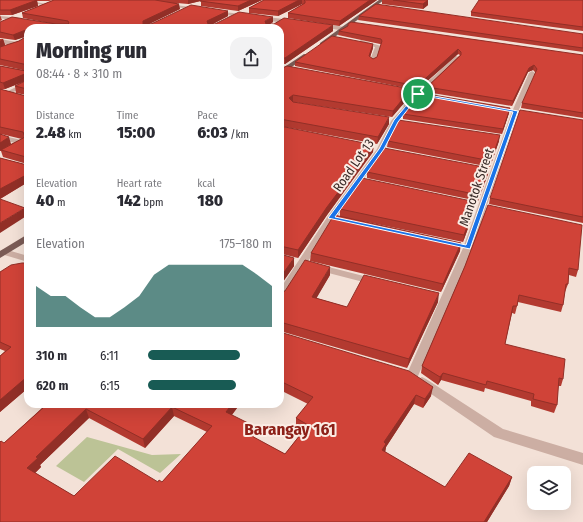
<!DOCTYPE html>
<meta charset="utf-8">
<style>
body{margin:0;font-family:"Fira Sans Condensed",sans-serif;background:#f2f2f3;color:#2b2b33;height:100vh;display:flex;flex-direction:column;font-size:15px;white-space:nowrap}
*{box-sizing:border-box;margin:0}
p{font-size:13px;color:#7c7c81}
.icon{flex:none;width:22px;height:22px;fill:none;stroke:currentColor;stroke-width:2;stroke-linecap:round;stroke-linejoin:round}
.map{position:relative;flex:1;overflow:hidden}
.drawer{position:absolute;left:24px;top:24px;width:260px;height:384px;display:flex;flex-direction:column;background:#fff;border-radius:12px;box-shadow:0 4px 16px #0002}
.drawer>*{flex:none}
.fabs{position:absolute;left:527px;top:466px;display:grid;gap:8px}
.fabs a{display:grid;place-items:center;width:44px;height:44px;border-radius:8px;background:#fff;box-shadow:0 4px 16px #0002;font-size:20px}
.pin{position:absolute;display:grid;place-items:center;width:34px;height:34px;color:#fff;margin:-17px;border:2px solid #fff;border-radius:50%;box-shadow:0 1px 4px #0007}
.round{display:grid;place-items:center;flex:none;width:42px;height:42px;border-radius:12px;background:#f2f2f3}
.overview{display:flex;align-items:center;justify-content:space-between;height:68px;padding:0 12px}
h1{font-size:22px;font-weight:800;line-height:30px}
.metrics{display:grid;grid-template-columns:repeat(3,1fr);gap:6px;height:68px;padding:4px 12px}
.metrics div{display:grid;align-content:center}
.metrics b{font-size:17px;font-weight:800}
.metrics small{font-size:11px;font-weight:400}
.metrics p{font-size:11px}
.chart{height:112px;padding:8px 12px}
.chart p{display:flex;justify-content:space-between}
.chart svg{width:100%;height:72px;margin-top:4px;fill:#185b54;opacity:.7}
ul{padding:0 12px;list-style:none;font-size:13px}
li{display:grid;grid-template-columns:64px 48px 1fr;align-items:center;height:30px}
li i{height:10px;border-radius:5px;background:#185b54}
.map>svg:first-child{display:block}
.green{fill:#bcc396}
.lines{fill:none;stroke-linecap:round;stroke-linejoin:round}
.minor{fill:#ccaea3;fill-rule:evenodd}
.major{fill:#7a5b55;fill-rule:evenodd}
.wall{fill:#b33a30;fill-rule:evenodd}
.shaded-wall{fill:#922f27}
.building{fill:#d04338;stroke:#922f27;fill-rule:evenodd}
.route{fill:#1a73e8;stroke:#fff;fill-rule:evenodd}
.labels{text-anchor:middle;stroke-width:4;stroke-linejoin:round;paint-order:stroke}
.street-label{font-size:13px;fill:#362825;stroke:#fbece4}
.near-neighbourhood-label{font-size:17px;font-weight:bold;fill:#8c2018;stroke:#fbece4}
</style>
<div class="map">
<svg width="583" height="522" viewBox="0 0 583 522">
<rect width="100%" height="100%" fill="#f3e1d7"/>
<!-- green -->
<path class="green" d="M87,437L152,455L181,454L160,473L118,449L84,482L56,466Z"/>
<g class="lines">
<!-- minor -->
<path class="minor" d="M15,0H26L51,5L49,6Z
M167,4L199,8L201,9L199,10L165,6Z
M215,11L292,20L295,22L292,24L213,13Z
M0,16L21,18L24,20L21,22L0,18Z
M320,23L344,27L347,29L344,31L318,26V24Z
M0,39L28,44V48L0,43Z
M361,40L381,46L375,61L370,60L375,47L359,43L358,42Z
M455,56L460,57L423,93L435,96V98L420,96L398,122L385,149L335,219L284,299L280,300V289L328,216L377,149L391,121L414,95L396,91V89L417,92Z
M532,71L535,73L517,114L473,248L418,376L416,379L412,381L408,379L406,376L463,248L511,114L529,73Z
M28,81V85L7,95L2,94Z
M0,135L25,141L26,143L22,145L0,139Z
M4,249L28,256V262L1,254L0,251Z
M317,264L379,280L380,282L375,285L313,269L312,267L313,265Z
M422,377L426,379L503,429L583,453V465L494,437L418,385L416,382L418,379Z"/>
<!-- major -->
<path class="major" d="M379,0H384L324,45H320V43Z
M304,54L309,55L280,75V70Z
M28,234V241L0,258V251Z"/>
</g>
<!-- wall -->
<path class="wall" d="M0,0H53L49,1H37L38,6L12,15H0L2,20L0,21Z
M54,0H262L238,11L201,6V1L188,4L177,3L180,9L149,24L228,11V16L213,24L273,22L270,24L333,31L285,64H280V28H28V182L0,199V158L27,165V164L3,157L1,151H0V89L26,96L27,95L16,93L15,86L25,81L5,89H0V66L26,71H27L0,65V39H3L5,45L2,47L19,41L27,36L15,40L0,38V22L49,23L23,18L22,13ZM1,134L22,139L11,144Z
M264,0H377L339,26L288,18V13L303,4H302L278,16L249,13V8Z
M382,0H428V5L423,9L382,4Z
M583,0V31L471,16V12Z
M359,16L583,34V52L358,20Z
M339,31L583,55V118L521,108L522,103L536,73L533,70L528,72L512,106L426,92L427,87L460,55L458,54L417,90L295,66V62L373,44V48L370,57L373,59L377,57L381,44H380L338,35Z
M280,69L410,96L392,117L293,102L389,124L377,144L280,126L373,152L327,215L298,258L282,254L294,266L280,286Z
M509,113L502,134L403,119V114Z
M583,120V223L489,204L490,198Z
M388,141H499L490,167L387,147Z
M367,172L488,174L478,201L367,178Z
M488,205L578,270L576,277L569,275L568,284L565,292V291L563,305L561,312L518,302L515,314L512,313L505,344L563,379L561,386H558L557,405L554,413L531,406V401L485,388L484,392L441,380L438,385L421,373L422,366L465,266Z
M340,209H475L463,242L362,221L460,251L441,292L310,261L311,253L340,216Z
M28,263V388L0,412V356L5,351L0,349V272Z
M330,275L316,298L347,307L438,302L407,368L280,331V292L285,291Z
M280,332L431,396L423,408L414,404L386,447L385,452L445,487L512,477L509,486L487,522H0L4,443L42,408L41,405L240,404L232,415L254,435L253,437L285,454L303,431L296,427V418L308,404L280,390ZM174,416L207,432L162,482L74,496L35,473L41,467L40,465L89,418L145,448Z"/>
<!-- shaded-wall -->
<path class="shaded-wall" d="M37,0L38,6L12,15L10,10Z
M188,0H204L188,4Z
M251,0H262L238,11V6Z
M299,0H302V4L278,16V11Z
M370,0H377L339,26L340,21Z
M428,0V5L423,9V4Z
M179,4L180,9L143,27V21Z
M228,11V16L207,27V21Z
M273,17V22L265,27V21Z
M333,25V31L285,64V58Z
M28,29V36L15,40L13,35Z
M3,39L5,45L0,48V41Z
M373,44V48L369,60V56Z
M458,49V54L417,90V86Z
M534,65L533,70L528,72L512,106L513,101L529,68Z
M27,73L28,80L5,89L3,83Z
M411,89L410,96L392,117L393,111Z
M293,95V102L289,105V98Z
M510,108L509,113L502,134L503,129Z
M389,117V124L377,144L378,137Z
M500,135L499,141L490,167L491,161Z
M9,137L11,144L1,150L0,151V143Z
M374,145L373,152L327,215L298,258V250L327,207Z
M489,168L488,174L478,201L479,195Z
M28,174V182L0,199V189Z
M476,202L475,209L463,242L464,235Z
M25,208L28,215L0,233V223Z
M461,243L460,251L441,292L443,284Z
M294,258V266L280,286V278Z
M330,267V275L312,306V297Z
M439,293L438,302L407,368L409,359Z
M443,373L441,380L438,385L440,377Z
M28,376V388L0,412V400Z
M433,387L431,396L423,408L425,399Z
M416,395L414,404L386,447L385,453L382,450L384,442Z
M232,404H240L227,421L226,412Z
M172,407L174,416L145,448L143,439Z
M86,409L89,418L40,465L41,467L31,477L27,468L36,457Z
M254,426V435L248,443V434Z
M512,477L509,486L487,522H484Z"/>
<!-- building -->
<path class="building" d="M0,0H37L10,10H0Z
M54,0H155L179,4L143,21V24H151L191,5L228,11L207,21L208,24H215L239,12L273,17L265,21L266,24H274L284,18L333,25L285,58H280V28H28V174L0,189V158L27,165L26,157L1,150L25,137L23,132L0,127V89L26,96L28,94L27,89L15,86L27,80V73L3,83L0,82V66L26,71L28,70V65L0,59V47L19,41L27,36L28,29L13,35L0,32V22L12,17L56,24H68L69,23L68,21L22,13Z
M202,0H251L238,6L200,1Z
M264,0H299L278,11L249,8Z
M304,0H370L340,21L288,13L305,3V1Z
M393,0H428L423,4Z
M479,0H583V27L471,12Z
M376,4L583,34V48L359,16Z
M351,22L583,55V113L522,103L537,69L534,65L529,68L513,101L427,87L461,55V52L458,49L417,86L295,62L332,36L373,44L369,56L373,59L377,57L382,41L381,39L339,31L348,26V24Z
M287,66L411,89L393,111L293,95L289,98L293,102L389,117L378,137L280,119V69Z
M421,93L510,108L503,129L403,114Z
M520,110L583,120V217L490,198Z
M398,120L500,135L491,161L388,141Z
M280,126L374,145L327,207L298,250L280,246Z
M0,134L9,137L0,143Z
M384,148L489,168L479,195L367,172Z
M362,178L476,202L464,235L340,209Z
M0,199L25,208L0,223Z
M488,205L582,225L578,270L569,268L568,284H566L563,305L519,295L517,306H513L505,344L565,359L563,379L559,378L557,405L533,399L534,394L487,381L486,385L443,373L440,377L422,366L465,266Z
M334,215L461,243L443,284L311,253Z
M280,254L294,258L280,278Z
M305,260L330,267L312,297L347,307L364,275L439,293L409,359L280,322V292L285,291Z
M22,263H28V376L0,400V356L11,347L0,342V272L11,265Z
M280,332L409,371L433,387L425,399L416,395L384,442L386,444L382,450L445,487L469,453L512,477L484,522H0V442L1,441L4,443L44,407L41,405L43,404H232L226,412L254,426L248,434L285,454L308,425L296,418L313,397L280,381ZM172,407L212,426L162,482L159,480L158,482L115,456L74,496L27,468L38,458L36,457L86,409L143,439Z"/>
<!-- route -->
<path class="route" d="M417,93L518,111L470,249L328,218L379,149L394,120ZM419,95L513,112L466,245L335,217L384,149L398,122Z"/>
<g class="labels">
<!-- street labels -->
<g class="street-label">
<text transform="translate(353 165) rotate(-55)" y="5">Road Lot 13</text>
<text transform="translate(476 187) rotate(-71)" y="5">Manotok Street</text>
</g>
<!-- near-neighbourhood labels -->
<g class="near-neighbourhood-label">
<text x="290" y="435">Barangay 161</text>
</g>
</g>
</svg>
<div class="fabs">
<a><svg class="icon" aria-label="layers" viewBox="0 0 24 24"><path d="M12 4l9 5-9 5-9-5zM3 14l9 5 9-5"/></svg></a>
</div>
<div class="pin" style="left:418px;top:94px;background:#1e9e55"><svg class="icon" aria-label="arrive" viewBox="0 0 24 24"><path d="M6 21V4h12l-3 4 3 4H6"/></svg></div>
<section class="drawer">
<div class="overview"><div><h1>Morning run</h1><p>08:44 · 8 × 310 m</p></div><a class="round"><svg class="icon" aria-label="share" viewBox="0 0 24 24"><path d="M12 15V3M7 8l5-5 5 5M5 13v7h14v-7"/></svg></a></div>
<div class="metrics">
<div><p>Distance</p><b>2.48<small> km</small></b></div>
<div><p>Time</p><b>15:00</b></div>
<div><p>Pace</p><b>6:03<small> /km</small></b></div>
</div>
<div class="metrics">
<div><p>Elevation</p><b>40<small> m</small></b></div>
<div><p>Heart rate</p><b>142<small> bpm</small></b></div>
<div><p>kcal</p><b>180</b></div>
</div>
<div class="chart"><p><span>Elevation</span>175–180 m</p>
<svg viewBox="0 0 160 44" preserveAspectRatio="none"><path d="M0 44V19L10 25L20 25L30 32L40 38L50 38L60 32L70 25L80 12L90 6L100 6L110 6L120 6L130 6L140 6L150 12L160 19V44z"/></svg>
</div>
<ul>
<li><b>310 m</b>6:11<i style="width:74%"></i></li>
<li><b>620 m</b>6:15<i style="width:71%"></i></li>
</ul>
</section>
</div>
